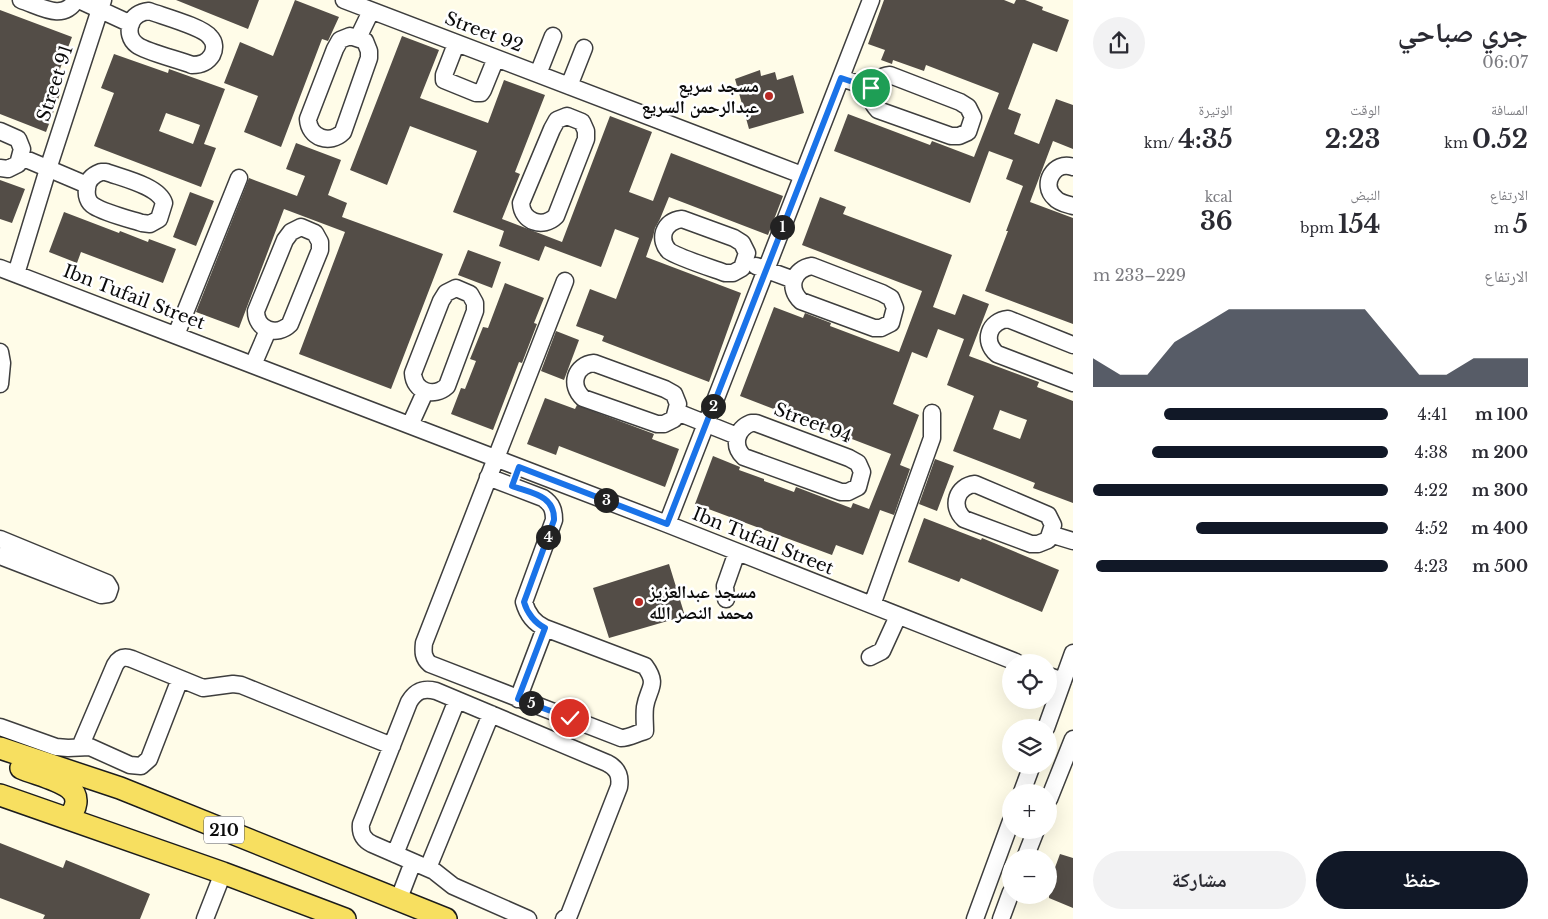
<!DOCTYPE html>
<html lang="ar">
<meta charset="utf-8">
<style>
body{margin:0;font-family:"Libre Baskerville","Noto Naskh Arabic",serif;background:#f2f2f3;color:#2b2b33;direction:rtl;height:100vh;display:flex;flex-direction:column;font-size:19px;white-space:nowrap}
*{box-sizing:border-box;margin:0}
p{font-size:16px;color:#7c7c81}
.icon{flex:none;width:28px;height:28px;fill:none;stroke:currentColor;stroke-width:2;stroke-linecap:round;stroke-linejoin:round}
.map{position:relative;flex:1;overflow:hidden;direction:ltr}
.drawer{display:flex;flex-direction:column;background:#fff;width:475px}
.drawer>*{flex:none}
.buttons{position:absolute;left:1002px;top:654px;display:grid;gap:10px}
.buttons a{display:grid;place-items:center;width:55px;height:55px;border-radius:50%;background:#fff;box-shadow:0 5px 20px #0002;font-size:25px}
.pin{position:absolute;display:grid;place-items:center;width:42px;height:42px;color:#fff;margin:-21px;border:2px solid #fff;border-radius:50%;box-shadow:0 1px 5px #0007}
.km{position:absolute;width:25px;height:25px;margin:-12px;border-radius:50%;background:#222;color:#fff;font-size:14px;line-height:25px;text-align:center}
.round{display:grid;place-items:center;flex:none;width:52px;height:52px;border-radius:26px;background:#f2f2f3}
.head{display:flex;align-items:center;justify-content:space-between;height:85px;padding:0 20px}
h1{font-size:28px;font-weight:700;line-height:38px}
.figures{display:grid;grid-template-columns:repeat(3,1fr);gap:8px;height:85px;padding:5px 20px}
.figures div{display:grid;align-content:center}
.figures b{font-size:25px;font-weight:700}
.figures small{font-size:14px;font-weight:400}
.figures p{font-size:14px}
.chart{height:140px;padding:10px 20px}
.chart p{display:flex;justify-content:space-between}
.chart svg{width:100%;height:90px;margin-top:5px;fill:#111827;opacity:.7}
.primary-button{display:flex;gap:10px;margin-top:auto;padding:10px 20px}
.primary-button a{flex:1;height:58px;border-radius:30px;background:#111827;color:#fff;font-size:20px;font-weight:700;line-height:58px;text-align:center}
.primary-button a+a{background:#f2f2f3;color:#2b2b33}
ul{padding:0 20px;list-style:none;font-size:16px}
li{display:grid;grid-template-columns:80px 60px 1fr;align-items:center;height:38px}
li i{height:12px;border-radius:6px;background:#111827}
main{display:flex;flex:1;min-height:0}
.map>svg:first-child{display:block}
.building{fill:#534d47;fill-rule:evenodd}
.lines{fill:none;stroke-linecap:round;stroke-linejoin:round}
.minor-casing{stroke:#3e3e3e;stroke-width:19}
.major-casing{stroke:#1c1c1c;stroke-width:24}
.minor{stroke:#fff;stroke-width:16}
.major{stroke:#f7df60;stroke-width:21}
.route-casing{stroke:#fff;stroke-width:10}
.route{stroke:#1a73e8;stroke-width:6}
.poi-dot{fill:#b82a25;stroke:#fff;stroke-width:2}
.labels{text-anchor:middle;stroke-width:5;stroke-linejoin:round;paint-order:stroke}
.shield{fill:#fff;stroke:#545454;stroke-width:1}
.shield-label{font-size:16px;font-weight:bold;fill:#0b0b0b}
.street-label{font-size:18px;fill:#0b0b0b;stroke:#fff}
.poi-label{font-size:18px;font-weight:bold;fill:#0b0b0b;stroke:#fff;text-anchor:end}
</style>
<main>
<section class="drawer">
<div class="head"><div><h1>جري صباحي</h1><p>06:07</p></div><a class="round"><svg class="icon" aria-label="share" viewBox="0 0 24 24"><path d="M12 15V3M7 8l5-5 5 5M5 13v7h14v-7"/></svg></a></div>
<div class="figures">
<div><p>المسافة</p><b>0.52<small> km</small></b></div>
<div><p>الوقت</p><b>2:23</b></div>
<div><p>الوتيرة</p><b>4:35<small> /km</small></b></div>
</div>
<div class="figures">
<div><p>الارتفاع</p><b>5<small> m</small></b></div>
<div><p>النبض</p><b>154<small> bpm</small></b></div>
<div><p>kcal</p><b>36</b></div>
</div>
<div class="chart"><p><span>الارتفاع</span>229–233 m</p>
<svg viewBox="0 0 160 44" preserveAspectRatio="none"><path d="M0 44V30L10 38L20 38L30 22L40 14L50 6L60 6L70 6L80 6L90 6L100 6L110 22L120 38L130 38L140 30L150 30L160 30V44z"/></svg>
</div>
<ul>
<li><b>100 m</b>4:41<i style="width:76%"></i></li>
<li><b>200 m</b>4:38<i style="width:80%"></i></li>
<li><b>300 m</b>4:22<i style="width:100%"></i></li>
<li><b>400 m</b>4:52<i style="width:65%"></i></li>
<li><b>500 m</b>4:23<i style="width:99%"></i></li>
</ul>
<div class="primary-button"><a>حفظ</a><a>مشاركة</a></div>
</section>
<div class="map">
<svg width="1073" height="919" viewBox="0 0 1073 919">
<rect width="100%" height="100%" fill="#fffce8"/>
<!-- building -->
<path class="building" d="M176,0H259L248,29Z
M295,0L339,17L328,41L322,39L281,147L244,132L258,96L224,83L240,42L273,56Z
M884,0H1004L1014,4L1016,0H1025L1043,7L1042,10L1069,20L1057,52L1033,43L1008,109L1021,114L1014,134L1039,144L1056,99L1073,105V149L1053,141L1030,202L1073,218V324L985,291L1008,231H1006L1023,186L1006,179L1013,160L989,151L970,203L834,151L848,114L930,145L932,141L974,157L999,93L926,65L924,71L893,60L892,64L881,60L885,50L868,44Z
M0,10L72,37L52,90L60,94L46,132L0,114Z
M402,36L439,50L420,98L488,123L504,80L545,95L515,172L520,174L502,219L562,242L610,116L652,132L629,192L653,201L671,153L783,196L768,235L669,197L660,219L655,228L653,237L646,257L741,293L709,382L602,341L604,336L576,326L590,289L616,299L639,238L615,229L601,267L545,246L539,261L499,246L504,231L453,212L477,151L410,126L387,185L350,170Z
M114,54L168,73L169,69L225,89L204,144L216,148L201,187L94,146L114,93L101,88ZM166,113L200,125L193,144L159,131Z
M760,70L761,76L775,72L777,80L793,75L804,113L749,129L735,79Z
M296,143L341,160L328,195L347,203L342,217L443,254L391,389L299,354L345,232L284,209L239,328L196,312L249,178L297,196L305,176L286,169Z
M0,180L25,189L12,223L0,219Z
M190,192L214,201L196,246L173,237Z
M820,197L846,207L843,214L952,255L933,307L955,315L963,294L989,304L969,356L1039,382L1037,387L1073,401V503L1033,488L1035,483L953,451L974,396L947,385L964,339L938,329L927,358L912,352L893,404L919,415L900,465L910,469L894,515L880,510L863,555L836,545L832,555L695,504L713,456L740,467L739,470L764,479V481L794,492L796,487L851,508L853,503L869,509L891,454L740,396L774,307L803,318L805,313L831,323L830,326L899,352L922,291L802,245ZM1000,410L1027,420L1020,439L993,429Z
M64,212L119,233L120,231L148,242L149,239L176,249L163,283L81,252L77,263L49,252Z
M468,250L501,262L492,288L458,275Z
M505,283L544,298L534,323L537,324L522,363L519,362L493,430L451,414L461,388L465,389L476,361L470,359L483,327L488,328Z
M556,331L579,340L564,380L541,371Z
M545,398L575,409L577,405L654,434L652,439L679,449L665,487L559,446L556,455L527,444Z
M935,459L954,466L937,511L919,504Z
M924,518L981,540L982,538L1059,570L1042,612L961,578L959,582L908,562Z
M669,564L685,616L609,638L593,588Z
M0,843L63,868L66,860L150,894L140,919H43L45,915L0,898Z
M1060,854L1073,858V908L1049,898V884Z"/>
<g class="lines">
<!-- minor casing -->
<g class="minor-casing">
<path id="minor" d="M21,0C40,6 63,22 76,0
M79,0L131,24
M344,0L802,175
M149,11C162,16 203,27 210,37C215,42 215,49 212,55C207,63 201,65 192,65C180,60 146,52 137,45C130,40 128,31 131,23C134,15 141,12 149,11Z
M350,36L365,41L369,51V58L343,132C330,145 309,138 308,119L335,49L340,40Z
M358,38L371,11
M456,44L444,75V80L476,93H481L483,90L496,58
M538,74L553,36
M890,75L960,102L968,107L973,117L968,132L959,136H951L878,110C865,97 871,77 890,75Z
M841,78L871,88
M569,86L584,48
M567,116L582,122L586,131V139L556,216C543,229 522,222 521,203L552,129L557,120Z
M0,131L18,139L22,149L18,164L8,169L0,168
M21,157L87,185
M1073,167C1054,160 1040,185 1055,198C1059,203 1067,204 1073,206
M101,172H106C122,178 159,186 164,203L159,219L150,224L142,223C129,219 105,213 94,206C88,203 86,195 87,189C87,180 93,175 101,172Z
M682,219L734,238L742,243L747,253L742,268L733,273H725C714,269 677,257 669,251C664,246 662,239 664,232C667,224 674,220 682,219Z
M301,227L315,233L320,242V250L290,324C277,337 256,330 256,311L285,240L291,232Z
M756,266L794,280
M812,266L882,293L891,298L895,308L891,323L881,328H874L801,301C787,288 793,269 812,266Z
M0,268L667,524L1016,662
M16,274L48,169L103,0
M456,288L470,294L475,303V311L447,386C434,398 414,392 413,373L441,301L446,293Z
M176,335L239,178
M1073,345L1008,319C989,321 982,341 997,354L1073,383
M0,352L2,363L0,384
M594,363L665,389L674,394L678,404L674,419L664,424H657L583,398C569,385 575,365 594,363Z
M253,365L268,330
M677,412L737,436
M751,423H756L849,458L858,463L862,472L858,487L848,492H841L744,457C732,446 736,429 751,423Z
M410,425L425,392
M488,477L543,498C552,504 554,510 554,520L524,602C527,613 534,623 545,628L645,666C659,685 648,688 645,707C644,715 645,723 645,731C637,733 629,738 621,738L430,664C423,658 423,652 424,643L565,281
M975,484L1048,515L1053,525L1048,540L1038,544H1031L964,519C950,506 957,486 975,484Z
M667,524L871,0
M1050,534L1073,541
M0,539L107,583L110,588L108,594L101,595L0,556
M726,599L725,586L737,552
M872,605L932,438V413
M870,657L882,651L898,616
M1049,676L1063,681
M518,699L545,628
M0,727L56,747L68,748L90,747L130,765L141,766L149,759L180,679
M1046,728L1073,653
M80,747L115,665C119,658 124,656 132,659L203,688L233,684L241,685L392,746
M1022,792L1032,765
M1049,799L1073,739
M395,854L457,700
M1025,858L1036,830
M428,868L491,714
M398,901L413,862
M205,919L223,873
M528,919L453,886L434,871L372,844C364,840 360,834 361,824L409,702C416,690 424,688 436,691L607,763C617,768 621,775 619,787L569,915L564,919
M975,919L1011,821
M1001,919L1011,892"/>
</g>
<!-- major casing -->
<g class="major-casing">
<path id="major" d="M0,748L120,788L446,919
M21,768C35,774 57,779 69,788C80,796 77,810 67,818
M0,795L223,873L345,919"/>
</g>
<!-- minor -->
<use href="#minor" class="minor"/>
<!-- major -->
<use href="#major" class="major"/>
</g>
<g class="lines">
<!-- route casing -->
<g class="route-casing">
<path id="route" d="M570,718L518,699L545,628C535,623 527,613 524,602L554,520C555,495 531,493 512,486L519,467L667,524L841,78L871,88"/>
</g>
<!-- route -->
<use href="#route" class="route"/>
</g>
<!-- markers -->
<g class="poi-dot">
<circle cx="769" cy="96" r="5"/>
<circle cx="639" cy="602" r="5"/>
</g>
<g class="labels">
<!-- shield labels -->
<rect class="shield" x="204" y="816.5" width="40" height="27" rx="4"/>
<g class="shield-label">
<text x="224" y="836">210</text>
</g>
<!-- street labels -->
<g class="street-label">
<text transform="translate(484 32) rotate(21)" y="6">Street 92</text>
<text transform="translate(55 83) rotate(-72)" y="6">Street 91</text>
<text transform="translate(134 297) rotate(21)" y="6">Ibn Tufail Street</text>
<text transform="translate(813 423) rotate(21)" y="6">Street 94</text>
<text transform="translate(763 541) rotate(22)" y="6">Ibn Tufail Street</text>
</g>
<!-- poi labels -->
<g class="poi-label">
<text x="759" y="92">مسجد سريع<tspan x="759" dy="21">عبدالرحمن السريع</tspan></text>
<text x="649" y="598" text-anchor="start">مسجد عبدالعزيز<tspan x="649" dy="21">محمد النصر الله</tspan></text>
</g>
</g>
</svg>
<div class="buttons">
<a><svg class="icon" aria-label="locate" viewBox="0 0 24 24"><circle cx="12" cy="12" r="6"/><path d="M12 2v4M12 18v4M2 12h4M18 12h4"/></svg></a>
<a><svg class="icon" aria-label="layers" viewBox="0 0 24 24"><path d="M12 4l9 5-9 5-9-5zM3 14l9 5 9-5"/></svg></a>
<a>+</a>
<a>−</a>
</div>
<div class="pin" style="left:871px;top:88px;background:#1e9e55"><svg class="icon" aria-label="arrive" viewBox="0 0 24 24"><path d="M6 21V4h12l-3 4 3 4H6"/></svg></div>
<div class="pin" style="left:570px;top:718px;background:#d93025"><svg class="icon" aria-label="check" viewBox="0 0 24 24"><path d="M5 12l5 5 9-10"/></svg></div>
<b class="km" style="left:782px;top:227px">1</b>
<b class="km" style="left:713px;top:406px">2</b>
<b class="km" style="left:606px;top:500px">3</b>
<b class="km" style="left:548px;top:537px">4</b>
<b class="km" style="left:531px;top:703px">5</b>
</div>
</main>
